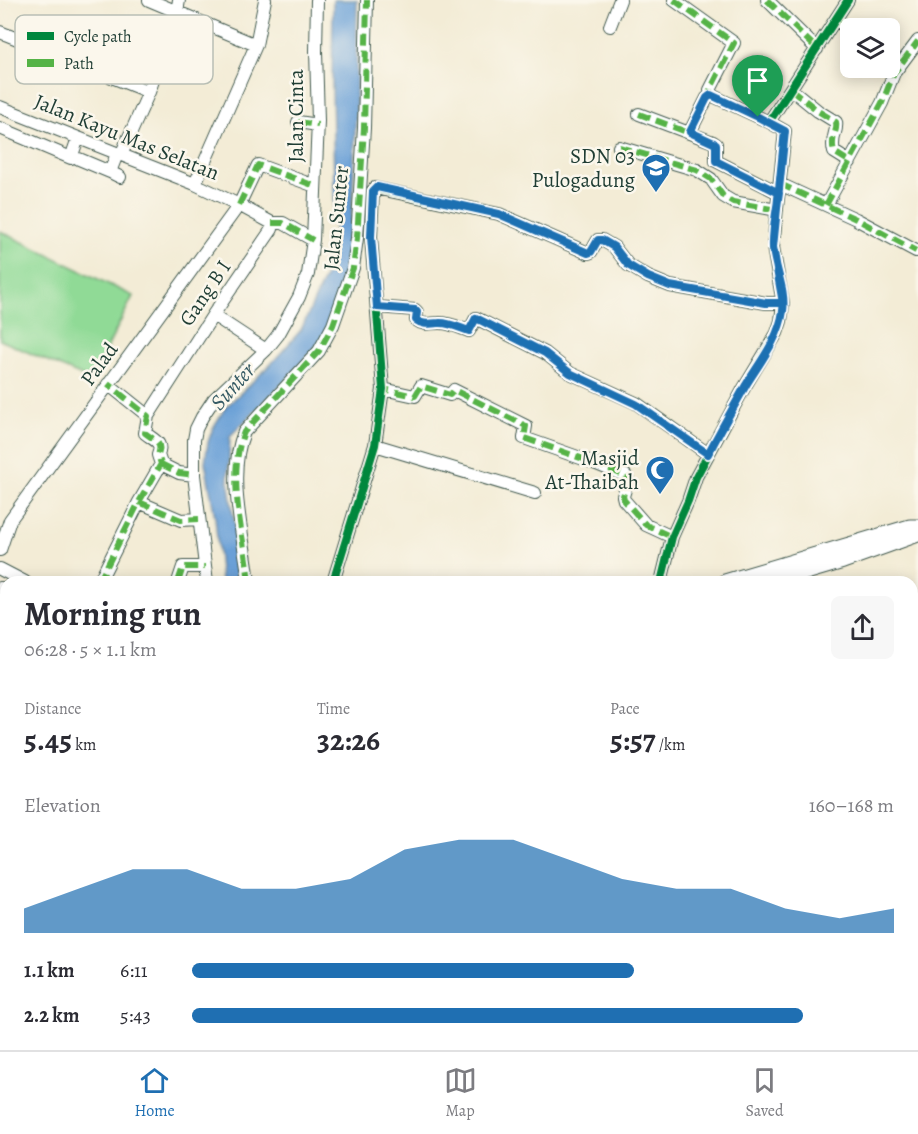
<!DOCTYPE html>
<meta charset="utf-8">
<style>
body{margin:0;font-family:Alegreya,serif;background:#f7f7f7;color:#2b2b33;height:100vh;display:flex;flex-direction:column;font-size:22px;white-space:nowrap}
*{box-sizing:border-box;margin:0}
p{font-size:20px;color:#7c7c81}
.icon{flex:none;width:33px;height:33px;fill:none;stroke:currentColor;stroke-width:2;stroke-linecap:round;stroke-linejoin:round}
.map{position:relative;flex:1;overflow:hidden}
.sheet{position:absolute;left:0px;top:576px;width:918px;height:474px;display:flex;flex-direction:column;background:#fff;border-radius:18px 18px 0 0;box-shadow:0 3px 15px #0003}
.sheet>*{flex:none}
.tools{position:absolute;left:840px;top:18px;display:grid;gap:12px}
.tools a{display:grid;place-items:center;width:60px;height:60px;border-radius:9px;background:#fff;box-shadow:0 3px 15px #0003;font-size:30px}
.pin{position:absolute;display:grid;place-items:center;width:51px;height:51px;color:#fff;margin:-62px -26px;border-radius:50% 50% 50% 0;rotate:-45deg;box-shadow:0 0 6px #0007}
.pin .icon{rotate:45deg}
.round{display:grid;place-items:center;flex:none;width:63px;height:63px;border-radius:9px;background:#f7f7f7}
.head{display:flex;align-items:center;justify-content:space-between;height:102px;padding:0 24px}
h1{font-size:33px;font-weight:700;line-height:45px}
.figures{display:grid;grid-template-columns:repeat(3,1fr);gap:9px;height:102px;padding:6px 24px}
.figures div{display:grid;align-content:center}
.figures b{font-size:30px;font-weight:700}
.figures small{font-size:16px;font-weight:400}
.figures p{font-size:16px}
.chart{height:168px;padding:12px 24px}
.chart p{display:flex;justify-content:space-between}
.chart svg{width:100%;height:108px;margin-top:6px;fill:#1f6fb2;opacity:.7}
ul{padding:0 24px;list-style:none;font-size:20px}
li{display:grid;grid-template-columns:96px 72px 1fr;align-items:center;height:45px}
li i{height:15px;border-radius:8px;background:#1f6fb2}
.tab-bar{display:flex;justify-content:space-around;align-items:center;height:84px;border-top:2px solid #e1e1e2;background:#fff;font-size:16px;color:#7c7c81}
.tab-bar a{display:grid;justify-items:center;gap:3px}
.tab-bar .active{color:#1f6fb2}
.map>svg:first-child{display:block}
.green{fill:#90da96;stroke:#588c65;stroke-width:1.5}
.water{fill:#6aa0d7;stroke:#446e86;stroke-width:1.5}
.lines{fill:none;stroke-linecap:round;stroke-linejoin:round}
.minor-casing{stroke:#3f574c;stroke-width:14}
.major-casing{stroke:#3f574c;stroke-width:17}
.minor{stroke:#fff;stroke-width:12}
.major{stroke:#fff;stroke-width:15}
.quiet{stroke:#55b346;stroke-width:6;stroke-dasharray:12 6;stroke-linecap:butt}
.cycleway-casing{stroke:#fbf7ec;stroke-width:11}
.cycleway{stroke:#00873e;stroke-width:8}
.route-casing{stroke:#fff;stroke-width:12}
.route{stroke:#1f6fb2;stroke-width:8}
.labels{text-anchor:middle;stroke-width:5;stroke-linejoin:round;paint-order:stroke}
.street-label{font-size:21px;fill:#1f3d34;stroke:#fbf7ec}
.poi-label{font-size:21px;fill:#1f3d34;stroke:#fbf7ec;text-anchor:end}
.water-label{font-size:22px;font-style:italic;fill:#365b65;stroke:#fbf7ec}
.key{fill:#fbf7ec;stroke:#b9bfb5;stroke-width:1.5}
.key-label{font-size:16px;fill:#1f3d34}
</style>
<div class="map">
<svg width="918" height="1050" viewBox="0 0 918 1050">
<rect width="100%" height="100%" fill="#fbf7ec"/>
<filter id="ink" filterUnits="userSpaceOnUse"><feTurbulence type="fractalNoise" baseFrequency=".0167" numOctaves="2"/><feDisplacementMap in="SourceGraphic" scale="12" xChannelSelector="R" yChannelSelector="G"/><feConvolveMatrix kernelMatrix="1 2 1 2 8 2 1 2 1" color-interpolation-filters="sRGB"/></filter>
<filter id="wash" filterUnits="userSpaceOnUse"><feTurbulence type="fractalNoise" baseFrequency=".008" numOctaves="4" result="noise"/><feDisplacementMap in="SourceGraphic" scale="24" xChannelSelector="R" yChannelSelector="G"/><feGaussianBlur stdDeviation="1.35" result="paint"/><feColorMatrix in="noise" values="0 0 0 0 0 0 0 0 0 0 0 0 0 0 0 0 0 1.4 0 .05"/><feComposite in="paint" operator="in"/></filter>
<g filter="url(#wash)">
<rect width="100%" height="100%" fill="#f3ecd6"/>
<!-- green -->
<path class="green" d="M0,231L133,296L91,380L0,340Z"/>
<!-- water -->
<path class="water" d="M333,0H357L356,112L351,233L342,290L326,335L289,377L230,436L228,478L233,515L246,575L245,582H221L215,517L205,462L208,442L213,428L225,408L272,363L301,330L328,270L335,229L332,85Z"/>
</g>
<g filter="url(#ink)">
<g class="lines">
<!-- minor casing -->
<g class="minor-casing">
<path id="minor" d="M149,0L256,45
M674,0L734,43L710,90L711,95L769,122
M767,0L817,49
M837,19L850,31
M610,26L620,0
M0,32L149,92
M791,89L818,111L836,122C838,132 830,137 834,152L850,162
M0,107L195,184L239,205L272,223V229L213,315L148,416
M639,114L713,142L716,144V161L779,193
M298,122L318,125
M0,128L71,158L78,138
M690,132L707,98L711,95
M619,147L697,170L711,179L723,196L733,202L777,210
M121,155L149,92L177,12L179,0
M79,159L110,172L117,154
M110,172L120,177
M195,184L256,45L265,0
M780,184L856,219L916,251
M826,205L882,103L894,73L918,41
M272,223H283L313,240
M377,307L415,310L417,312L416,320C424,326 430,323 439,323C448,322 460,328 469,331L476,318L545,353L570,373L636,403L708,454
M213,315L266,350
M383,389L415,396L421,386L450,395L454,390L526,426L524,438L589,461L626,476L628,480L623,496L624,500L646,525L672,537
M375,445L535,493
M161,464L179,473L194,475
M139,502L181,520L199,519
M0,550L10,520L239,205L258,165L315,186
M0,569L25,582
M99,582L139,502L161,464L158,455C163,442 155,441 145,433L148,416L108,384
M178,582L183,567H205
M207,582L194,475V440L196,429L202,417L214,399L266,350L278,335L299,297L308,274L313,240L318,121L316,51L317,0
M249,582C244,536 226,476 244,432L319,351L333,325L353,268L357,238L364,128L367,0
M333,582L375,445L383,389L371,237L373,191L375,188L499,214L588,253L591,252L598,240H602L614,247L628,265L648,277L670,286L766,303H783
M661,582L672,537L688,501L696,477L744,388L777,333L781,321L783,303L773,247L785,131L769,122L848,0
M0,588H6
M912,921L918,924
M0,938L6,932
M0,1002L6,1005
M64,1044L75,1050
M45,1050L49,1044
M113,1050L117,1044
M143,1050L147,1044
M493,1050L494,1044"/>
</g>
<!-- major casing -->
<g class="major-casing">
<path id="major" d="M725,582L910,527H918
M772,582L843,561L918,534
M209,1050L210,1044
M229,1050L230,1044"/>
</g>
<!-- minor -->
<use href="#minor" class="minor"/>
<!-- major -->
<use href="#major" class="major"/>
<!-- quiet -->
<path class="quiet" d="M674,0L734,43L710,90L711,95L769,122
M767,0L817,49
M837,19L850,31
M791,89L818,111L836,122C838,132 830,137 834,152L850,162
M639,114L713,142L716,144V161L779,193
M298,122L318,125
M690,132L707,98L711,95
M619,147L697,170L711,179L723,196L733,202L777,210
M780,184L856,219L916,251
M239,205L258,165L315,186
M826,205L882,103L894,73L918,41
M272,223H283L313,240
M377,307L415,310L417,312L416,320C424,326 430,323 439,323C448,322 460,328 469,331L476,318L545,353L570,373L636,403L708,454
M383,384V389L415,396L421,386L450,395L454,390L526,426L524,438L589,461L626,476L628,480L623,496L624,500L646,525L672,537
M161,464L179,473L194,475
M139,502L181,520L199,519
M99,582L139,502L161,464L158,455C163,442 155,441 145,433L148,416L108,384
M178,582L183,567H205
M249,582C244,536 226,476 244,432L319,351L333,325L353,268L357,238L364,128L367,0
M0,1002L6,1005
M64,1044L75,1050
M45,1050L49,1044
M113,1050L117,1044
M143,1050L147,1044
M493,1050L494,1044"/>
<!-- cycleway casing -->
<g class="cycleway-casing">
<path id="cycleway" d="M333,582L375,445L383,389L371,237L373,191L375,188L499,214L588,253L591,252L598,240H602L614,247L628,265L648,277L670,286L766,303H783
M661,582L672,537L688,501L696,477L744,388L777,333L781,321L783,303L773,247L785,131L769,122L848,0"/>
</g>
<!-- cycleway -->
<use href="#cycleway" class="cycleway"/>
</g>
</g>
<g class="lines" filter="url(#ink)">
<!-- route casing -->
<g class="route-casing">
<path id="route" d="M758,117L785,131L773,247L783,303H766L670,286L648,277L628,265L614,247L602,240H598L591,252L588,253L499,214L377,187L373,191L371,237L377,307L415,310L417,312L416,320C424,326 430,323 439,323C448,322 460,328 469,331L476,318L545,353L570,373L636,404L708,454C720,431 733,408 746,385C760,362 779,339 783,311C786,290 775,269 773,248C772,230 777,210 779,193L716,161V144L690,132L707,98L711,95L758,117"/>
</g>
<!-- route -->
<use href="#route" class="route"/>
</g>
<!-- icons -->
<defs>
<g id="school-pin" transform="scale(1.5)"><path d="M0 17L-7.5 6A9.5 9.5 0 1 1 7.5 6Z" fill="#1f6fb2" stroke="#fbf7ec"/><path d="M0-5L7-2L0 1L-7-2ZM-4 1L0 2.5L4 1V4Q0 6-4 4Z" fill="#fff"/></g>
<g id="mosque-pin" transform="scale(1.5)"><path d="M0 17L-7.5 6A9.5 9.5 0 1 1 7.5 6Z" fill="#1f6fb2" stroke="#fbf7ec"/><path d="M3.5-4.9A6 6 0 1 0 3.5 4.9A5 5 0 1 1 3.5-4.9Z" fill="#fff"/></g>
</defs>
<g fill-rule="evenodd">
<use href="#school-pin" x="656" y="168"/>
<use href="#mosque-pin" x="660" y="470"/>
</g>
<g class="labels">
<!-- street labels -->
<g class="street-label">
<text transform="translate(296 116) rotate(-90)" y="7">Jalan Cinta</text>
<text transform="translate(127 137) rotate(22)" y="7">Jalan Kayu Mas Selatan</text>
<text transform="translate(336 218) rotate(-84)" y="7">Jalan Sunter</text>
<text transform="translate(205 293) rotate(-56)" y="7">Gang B I</text>
<text transform="translate(99 364) rotate(-54)" y="7">Palad</text>
</g>
<!-- poi labels -->
<g class="poi-label">
<text x="635" y="163">SDN 03<tspan x="635" dy="24">Pulogadung</tspan></text>
<text x="639" y="465">Masjid<tspan x="639" dy="24">At-Thaibah</tspan></text>
</g>
<!-- water labels -->
<g class="water-label">
<text transform="translate(232 386) rotate(-48)" y="8">Sunter</text>
</g>
</g>
<!-- legend -->
<rect x="15" y="15" width="198" height="69" rx="9" class="key"/>
<rect x="27" y="32" width="27" height="8" fill="#00873e"/>
<rect x="27" y="59" width="27" height="8" fill="#55b346"/>
<g class="key-label">
<text x="64" y="42">Cycle path</text>
<text x="64" y="69">Path</text>
</g>
</svg>
<div class="tools">
<a><svg class="icon" aria-label="layers" viewBox="0 0 24 24"><path d="M12 4l9 5-9 5-9-5zM3 14l9 5 9-5"/></svg></a>
</div>
<div class="pin" style="left:758px;top:117px;background:#1e9e55"><svg class="icon" aria-label="arrive" viewBox="0 0 24 24"><path d="M6 21V4h12l-3 4 3 4H6"/></svg></div>
<section class="sheet">
<div class="head"><div><h1>Morning run</h1><p>06:28 · 5 × 1.1 km</p></div><a class="round"><svg class="icon" aria-label="share" viewBox="0 0 24 24"><path d="M12 15V3M7 8l5-5 5 5M5 13v7h14v-7"/></svg></a></div>
<div class="figures">
<div><p>Distance</p><b>5.45<small> km</small></b></div>
<div><p>Time</p><b>32:26</b></div>
<div><p>Pace</p><b>5:57<small> /km</small></b></div>
</div>
<div class="chart"><p><span>Elevation</span>160–168 m</p>
<svg viewBox="0 0 160 44" preserveAspectRatio="none"><path d="M0 44V34L10 26L20 18L30 18L40 26L50 26L60 22L70 10L80 6L90 6L100 14L110 22L120 26L130 26L140 34L150 38L160 34V44z"/></svg>
</div>
<ul>
<li><b>1.1 km</b>6:11<i style="width:63%"></i></li>
<li><b>2.2 km</b>5:43<i style="width:87%"></i></li>
</ul>
</section>
</div>
<nav class="tab-bar">
<a class="active"><svg class="icon" aria-label="home" viewBox="0 0 24 24"><path d="M3 11l9-7 9 7M6 9v11h12V9"/></svg>Home</a>
<a><svg class="icon" aria-label="map" viewBox="0 0 24 24"><path d="M3 6l6-2 6 2 6-2v14l-6 2-6-2-6 2zM9 4v14M15 6v14"/></svg>Map</a>
<a><svg class="icon" aria-label="saved" viewBox="0 0 24 24"><path d="M7 4h10v16l-5-4-5 4z"/></svg>Saved</a>
</nav>
